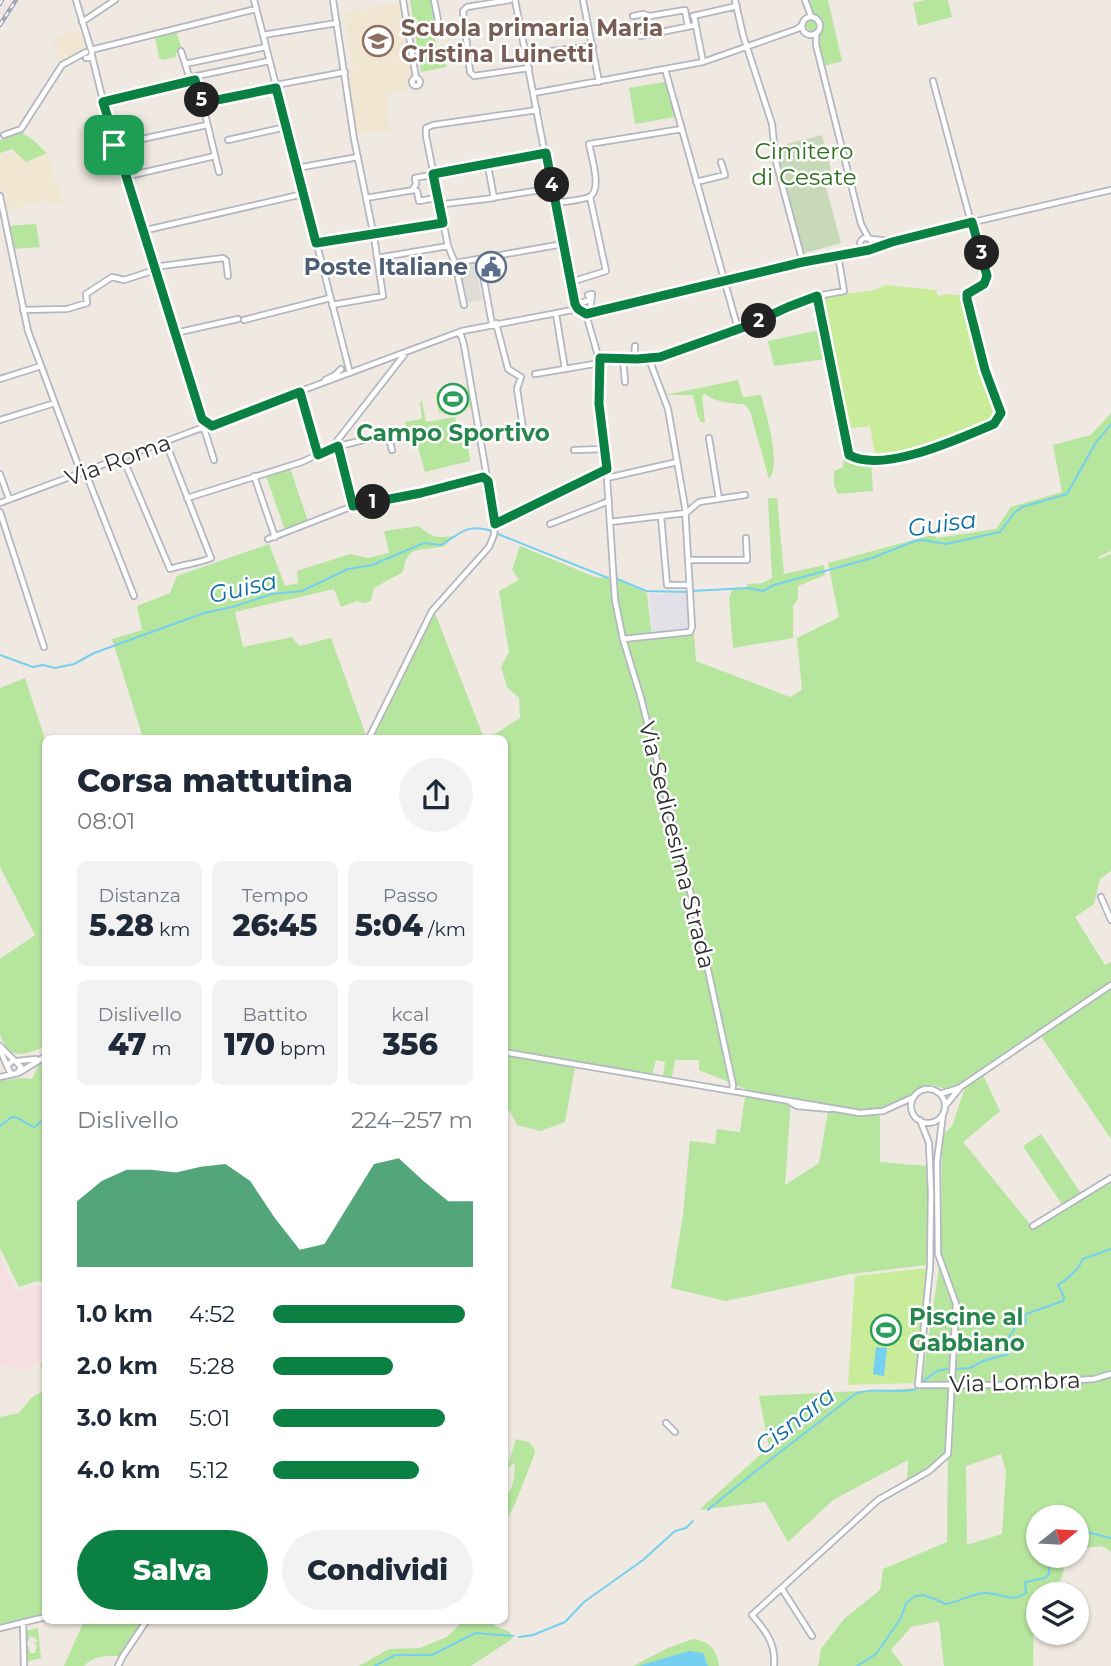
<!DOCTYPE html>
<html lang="it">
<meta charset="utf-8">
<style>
body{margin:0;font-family:Montserrat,sans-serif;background:#f2f2f3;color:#1f2937;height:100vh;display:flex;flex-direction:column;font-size:26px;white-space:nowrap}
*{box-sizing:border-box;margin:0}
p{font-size:23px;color:#747a83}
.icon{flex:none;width:38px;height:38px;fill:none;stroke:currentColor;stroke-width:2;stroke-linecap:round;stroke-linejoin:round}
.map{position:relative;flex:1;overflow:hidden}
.sheet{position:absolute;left:42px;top:735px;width:466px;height:889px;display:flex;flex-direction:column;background:#fff;border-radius:10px;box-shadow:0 2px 5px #0004}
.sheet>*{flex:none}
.needle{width:46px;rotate:72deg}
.tools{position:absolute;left:1026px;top:1505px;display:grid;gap:14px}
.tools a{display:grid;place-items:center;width:63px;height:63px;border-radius:50%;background:#fff;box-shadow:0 2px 5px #0004;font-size:35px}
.pin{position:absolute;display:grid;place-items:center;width:60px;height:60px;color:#fff;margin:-30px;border-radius:14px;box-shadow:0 4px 10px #0006}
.km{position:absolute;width:35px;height:35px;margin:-18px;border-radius:50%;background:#222;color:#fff;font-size:19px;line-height:35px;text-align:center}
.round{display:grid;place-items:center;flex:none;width:74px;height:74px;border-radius:37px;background:#f2f2f3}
.overview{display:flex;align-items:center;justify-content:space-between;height:119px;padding:0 35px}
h1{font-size:32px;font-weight:800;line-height:52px}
.metrics{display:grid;grid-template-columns:repeat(3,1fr);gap:10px;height:119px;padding:7px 35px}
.metrics div{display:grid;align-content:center;border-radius:10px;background:#f2f2f3;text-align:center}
.metrics b{font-size:30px;font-weight:800}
.metrics small{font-size:19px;font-weight:400}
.metrics p{font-size:19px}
.chart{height:196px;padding:14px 35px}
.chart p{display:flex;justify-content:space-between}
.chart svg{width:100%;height:126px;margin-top:7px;fill:#0b8043;opacity:.7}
.action{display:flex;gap:14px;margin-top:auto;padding:14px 35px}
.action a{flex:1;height:80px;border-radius:42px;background:#0b8043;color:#fff;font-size:28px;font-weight:800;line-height:80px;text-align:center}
.action a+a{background:#f2f2f3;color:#1f2937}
ul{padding:0 35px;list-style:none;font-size:23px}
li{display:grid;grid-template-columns:112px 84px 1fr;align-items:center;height:52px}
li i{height:18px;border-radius:9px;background:#0b8043}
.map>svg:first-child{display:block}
.industrial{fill:#e3e1e8}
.education{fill:#f0e6d1}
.medical{fill:#f5dfe0}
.green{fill:#b6e59e;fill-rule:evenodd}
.cemetery{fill:#c8d9b8}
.pitch{fill:#c9ec9a}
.plaza{fill:#dfdcd8}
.water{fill:#75cff0}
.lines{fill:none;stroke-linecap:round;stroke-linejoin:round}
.stream{stroke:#75cff0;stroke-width:2}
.minor-casing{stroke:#b4b7c1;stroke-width:8}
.minor{stroke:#fff;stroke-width:4.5}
.rail-casing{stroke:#a3a6b8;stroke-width:4.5}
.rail{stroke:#fff;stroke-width:2;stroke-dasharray:5;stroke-linecap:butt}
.route-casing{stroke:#fff;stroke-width:14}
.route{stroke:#0b8043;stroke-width:9}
.labels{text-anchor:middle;stroke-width:5;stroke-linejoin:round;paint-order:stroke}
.education-label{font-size:23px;font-weight:bold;fill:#785e54;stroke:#fff;text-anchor:start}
.park-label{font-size:23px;fill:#2c6e1b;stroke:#fff}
.service-label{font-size:23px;font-weight:bold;fill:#4e5e75;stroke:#fff;text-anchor:end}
.leisure-label{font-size:23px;font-weight:bold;fill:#27864d;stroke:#fff}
.street-label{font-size:23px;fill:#2e2e2e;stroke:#fff}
.water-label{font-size:24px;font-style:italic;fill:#0d6fa3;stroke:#fff}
</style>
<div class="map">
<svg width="1111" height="1666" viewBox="0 0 1111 1666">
<rect width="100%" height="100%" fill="#efe9e1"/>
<!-- industrial -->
<path class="industrial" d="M686,593L689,629L652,633L649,594Z"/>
<!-- education -->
<path class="education" d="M403,2L414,74L406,76L408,90L386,94L391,131L357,134L347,74H351L353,70L343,12Z
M79,29L85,46L84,49L60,61L58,60L53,38Z
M18,152L26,162L47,153L63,203L54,206L46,200L8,211L6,198L0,188V156Z"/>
<!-- medical -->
<path class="medical" d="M0,1258L17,1293L39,1285L45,1292V1360L27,1370L0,1365Z"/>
<!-- green -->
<path class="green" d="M410,0H431L437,36L435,37L437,52L443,51L446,67L421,72Z
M807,0H828L842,61L820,67L817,29L810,31L805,26L809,20L816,21Z
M925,0H948L952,17L918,26L913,3Z
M176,30L182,50L176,53V57L162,60L159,58L155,37Z
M665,82L675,117L635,124L629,88Z
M19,131L33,140L47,153L26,162L12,149L0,153V140Z
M36,224L40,247L12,249L7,226Z
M820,330L826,359L774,366L768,341Z
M738,380L743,397L761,395C766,414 782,465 769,479L750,411L744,404C729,403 717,403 705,394L702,396L705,422L702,423L698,417L693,395H665Z
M422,401L426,422L455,417L459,433L477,431L478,442L468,444L470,461L425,472L413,430L395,434L394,429L406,426L405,422L422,419L420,402Z
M1111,413V551L1098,557L1099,559L1111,554V871L1100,879L1094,904L1075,917L1105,965L1111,962V982L950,1091L934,1085L924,1086L900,1103L877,1109H852L791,1099L785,1185L819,1163L828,1111L880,1116V1162L927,1166L928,1265L850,1274L726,1301L671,1288L683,1215L690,1141L715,1144L717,1129L740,1132L746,1089L699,1070V1060H675L672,1077L663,1076L665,1062L656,1060L652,1075L576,1062L565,1122L541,1131L517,1125L510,1111H504V738H489L520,718L519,698L507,687L501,667L509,652L499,591L519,580L512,570L520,546L595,577L615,579L647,593L652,638L694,634L696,661L790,697L802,690L797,638L839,617L828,563L932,535L937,538L996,529L1011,507L1062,492L1053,445L1091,435Z
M844,457L871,463L873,491L838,494L834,485V471L843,467Z
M290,468L308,521L285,530L266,476Z
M768,498H777L784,574L824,565L825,575L798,586V599L793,606V638L733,648L729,598L733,588L747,587L748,584L762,583L772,578Z
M419,526C429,536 438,539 452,536L445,546C424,552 407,542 403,572L374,588L371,601L363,603L357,601L341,607L334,589L235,612L243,647L292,637L299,646L331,638L367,738H143L112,639L142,630L137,606L170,593L177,576L269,544L285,586L298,583L297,571L350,554L368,558L389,553L384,531Z
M434,611L484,738H372Z
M25,678L45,739L46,1046C24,1055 11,1062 0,1035V959L35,935L0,867V688Z
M1111,987V1139L1041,1036Z
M45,1059V1281L33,1282L19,1287L0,1248V1081L19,1078L32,1079L40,1062Z
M983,1075L1000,1111L963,1142L1033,1228L1065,1209L1023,1146L1041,1134L1084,1198L1111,1181V1552L1102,1546L1076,1549V1517H1038V1556H1067L1061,1580L1038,1594L1034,1600L1033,1666H944L939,1621L911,1627L891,1650L903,1666H818L821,1649L844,1619L880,1590L883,1569L947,1542L948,1454L929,1471L907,1484L908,1460L833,1500L788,1542L765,1502L699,1510L769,1447L759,1396L921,1388L941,1255L942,1146L944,1134L952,1126L965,1088ZM1001,1454L1006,1471L1002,1534L967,1545L966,1466Z
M45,1362V1619L0,1630V1417L19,1413L32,1397L42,1392L44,1377L40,1364Z
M516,1439L528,1442L534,1448L535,1453L515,1504L504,1525V1496C515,1490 514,1474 515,1463L507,1468Z
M84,1621H147L123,1656C108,1656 95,1654 84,1666H64Z
M463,1621H493V1625L510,1632L512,1639L471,1666H359L389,1649L420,1648L447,1637Z
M38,1628L41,1658L26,1662L25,1646H29L30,1653H35L37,1646L34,1643L37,1642V1639L30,1636L28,1642H25V1631Z
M693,1639C710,1642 717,1649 719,1666H633L668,1648Z"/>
<!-- cemetery -->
<path class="cemetery" d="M822,135L832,174L823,176L841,243L801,254L775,147Z"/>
<!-- pitch -->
<path class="pitch" d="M885,285L936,290L938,296L949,294L963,296L999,412L996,420L935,446L876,459L870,426L846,429L820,302L824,297L875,290Z
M468,386L472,407L439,413L435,392Z
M927,1268L914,1383L848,1385L855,1276Z"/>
<!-- plaza -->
<path class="plaza" d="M475,264L482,300L465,303L458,268Z"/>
<!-- water -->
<path class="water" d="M876,1347L887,1348L884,1376L873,1374Z
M689,1651L703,1653L708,1666H638Z"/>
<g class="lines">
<!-- stream -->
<path class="stream" d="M498,534L608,578
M615,578L646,591L687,592
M692,591L748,588L763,591L774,585L872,558L915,541L922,540L946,544L1000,532L1014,513L1022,507L1067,494L1095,444L1111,424
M0,655L33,667L43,665L55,668L74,664L94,653L204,613L232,607L272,594L302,591L348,569L372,565L417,546L424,543L441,545C462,533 466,523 492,531
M0,1126L12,1117C23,1117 25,1126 35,1127L40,1122L46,1121
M957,1369L970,1368L983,1361L1008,1354L1011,1348L1008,1338L1014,1330V1327L1026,1323L1024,1317L1026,1314L1063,1301L1064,1297L1058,1285C1068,1279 1079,1269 1083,1259L1111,1249
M922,1382L937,1371L947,1369
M708,1510C755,1470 806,1433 855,1394C874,1386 896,1395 916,1389
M1076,1539L1087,1532L1111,1538
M519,1637L533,1635L565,1622L584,1602L643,1560L675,1531L686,1528L693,1521
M375,1666L395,1655H432L475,1633L513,1636
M857,1666L876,1654L901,1618L906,1603L915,1596L924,1595L946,1604C959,1602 971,1594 984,1593C1002,1592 1009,1604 1026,1593L1025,1582L1045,1578L1049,1574L1050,1556"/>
<!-- minor casing -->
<g class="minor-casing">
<path id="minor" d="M76,0L92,53L90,58H86
M254,0L350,373
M403,0L416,78
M434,0L440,30L464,27
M510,0L467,7L463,11L470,72L474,76L529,68
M515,0L567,268L578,309
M583,0L599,82
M735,0L743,35L772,124L776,162L803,263
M805,0L811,16
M633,16L643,14L650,16L685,10L688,27
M693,16L737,6
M802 26a9 9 0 1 1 18 0a9 9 0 1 1-18 0Z
M82,22L115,0
M816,34V45L861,224L869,239
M263,35L337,23
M641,36L696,25
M91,50L256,9
M181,51L189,76L198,85L219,172
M526,54L593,46
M92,56L113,141L214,460
M703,62L797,29L802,25
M185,64L266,47
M665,69L738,329
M192,77L269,61
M412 82a4 4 0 1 1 8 0a4 4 0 1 1-8 0Z
M276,85L345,72
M534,93L703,62L694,16
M103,102L195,80
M202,103L276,88
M537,110L433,125L426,128V136L448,246L455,263L563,244
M4,135L21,129L62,65L86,52
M228,140L286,127
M114,145L207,125
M486,164L546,154
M488,166L494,198L444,204L441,202L436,178L438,176Z
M297,168L358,157
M431,175L435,198L419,201L417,191L413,189L416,184L415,178Z
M124,177L215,156
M696,182L725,175L721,162
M0,196L28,331L81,473
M366,198L414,190
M491,198L552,188
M555,203C566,201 579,201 589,197C603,191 591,156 589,144L682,129
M142,231L303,194
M860 244a6 6 0 1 1 12 0a6 6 0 1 1-12 0Z
M871,239L891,241
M316,243L443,224
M870,249L892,241L1111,190
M377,258L448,246
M480,259L492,324
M455,263L464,305
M154,267L223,258L226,260L228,276
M571,282L606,271L590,197
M592,294L590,310H598L589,311L579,306L577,304L590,300L588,295Z
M817,296L849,455C885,474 960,438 994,424L999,418L1001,413L985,370L967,299V294C978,285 988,285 987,268L969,215L933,81
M332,305L383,296L374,237L354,139L333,0
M23,310L67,309L87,303L86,294L112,277L124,280L155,270
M556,314L565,369
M586,314L600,363L599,404L607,478L615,600L623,639L641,698L697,919L733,1085L732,1091
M586,314L803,263L866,250
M244,320L330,298
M496,323L508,369L521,377L517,389L523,428
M175,333L238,319
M599,358L660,357L747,326L788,307L817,296L844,291L838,255
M623,358L625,382
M634,359L635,346
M535,374L600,363
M0,379L41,366
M325,380L335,375L341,369
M300,392L319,455
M0,420L55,403
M709,438L719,499
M339,446L388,434L392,450
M574,450L605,449
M123,458L170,569C184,564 197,564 211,558L166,443
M85,471L134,596
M0,474L9,499
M254,476L275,537
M607,478L677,462
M187,498L302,462L338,445
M0,503L462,331L578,309
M353,505L337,441L404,355
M0,512L44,647
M661,516L667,585H689
M610,522L686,513L699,502L745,495
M495,524L607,469
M550,524L609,501
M268,539L353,506L486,478
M688,560H747L746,538
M623,639L690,632L692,627L685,507L668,409L649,359
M369,738L432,611L489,547L494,535L495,524L464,345L461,335L458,333
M1101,897L1111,920
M0,1046L21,1067L18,1073L0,1077
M0,1049L7,1066
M504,1052L860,1113L883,1111L914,1097
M17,1061L36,1059
M20,1072L46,1056
M11,1074L7,1066L13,1060
M911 1106a17 17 0 1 1 34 0a17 17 0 1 1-34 0Z
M940,1094L959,1088L1111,985
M790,1102L797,1106L830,1109
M945,1106L959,1089
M920,1120L929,1143L931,1194L930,1268L918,1385H999L1094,1379L1111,1374
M1033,1226L1111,1178
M666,1423L675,1432
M782,1589L812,1636
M23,1622L24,1666
M0,1628L46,1617
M118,1666L123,1656L147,1620
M774,1666C776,1644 766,1631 752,1615L878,1500L929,1471L948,1454L956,1304L938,1254L937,1161L943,1114"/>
</g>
<!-- minor -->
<use href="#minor" class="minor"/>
<!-- rail casing -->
<g class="rail-casing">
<path id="rail" d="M0,4L2,0
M0,25L16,0"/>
</g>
<!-- rail -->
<use href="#rail" class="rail"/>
</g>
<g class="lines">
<!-- route casing -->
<g class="route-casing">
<path id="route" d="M195,80L202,103L276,88L316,243L443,223L433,174L546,153L575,304L578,309L586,314L803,262L869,250L892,242L972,222L987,276L984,284L967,294V299L985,370L1001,413L994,424C960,438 884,474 849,455L817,296L788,307L747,326L660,357L637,359L600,358L599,404L607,469L495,524L488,481L483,477L421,493L353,506L338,446L318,455L300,392L212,426L202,419L103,102Z"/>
</g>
<!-- route -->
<use href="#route" class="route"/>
</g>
<!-- icons -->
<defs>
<g id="school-ring" transform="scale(1.575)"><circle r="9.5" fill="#fff" stroke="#8d6e63" stroke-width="1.5"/><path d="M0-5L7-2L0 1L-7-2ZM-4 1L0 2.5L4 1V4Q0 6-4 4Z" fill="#8d6e63"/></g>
<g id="civic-ring" transform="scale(1.575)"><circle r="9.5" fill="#fff" stroke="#5c6f8a" stroke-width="1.5"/><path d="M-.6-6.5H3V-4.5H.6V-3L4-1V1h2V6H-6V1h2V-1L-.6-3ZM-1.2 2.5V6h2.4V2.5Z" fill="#5c6f8a"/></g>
<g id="stadium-ring" transform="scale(1.575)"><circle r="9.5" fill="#fff" stroke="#2e9e5b" stroke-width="1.5"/><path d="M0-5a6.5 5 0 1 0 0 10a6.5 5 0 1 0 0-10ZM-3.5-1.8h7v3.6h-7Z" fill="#2e9e5b"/></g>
</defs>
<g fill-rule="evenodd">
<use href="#school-ring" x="378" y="41"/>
<use href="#civic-ring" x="491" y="267"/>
<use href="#stadium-ring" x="453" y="399"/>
<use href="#stadium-ring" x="886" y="1330"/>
</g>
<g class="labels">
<!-- education labels -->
<g class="education-label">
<text x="401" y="36">Scuola primaria Maria<tspan x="401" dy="26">Cristina Luinetti</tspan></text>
</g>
<!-- park labels -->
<g class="park-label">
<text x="804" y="159">Cimitero<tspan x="804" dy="26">di Cesate</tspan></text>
</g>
<!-- service labels -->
<g class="service-label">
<text x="468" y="275">Poste Italiane</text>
</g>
<!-- leisure labels -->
<g class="leisure-label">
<text x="453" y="441">Campo Sportivo</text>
<text x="909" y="1325" text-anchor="start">Piscine al<tspan x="909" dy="26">Gabbiano</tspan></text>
</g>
<!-- street labels -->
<g class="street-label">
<text transform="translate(118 460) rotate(-20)" y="8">Via Roma</text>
<text transform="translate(677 845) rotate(76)" y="8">Via Sedicesima Strada</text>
<text transform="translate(1015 1382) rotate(-2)" y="8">Via Lombra</text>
</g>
<!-- water labels -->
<g class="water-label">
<text transform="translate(942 524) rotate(-8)" y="8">Guisa</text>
<text transform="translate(243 588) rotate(-13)" y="8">Guisa</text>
<text transform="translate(795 1421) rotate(-38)" y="8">Cisnara</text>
</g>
</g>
</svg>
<div class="tools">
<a><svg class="needle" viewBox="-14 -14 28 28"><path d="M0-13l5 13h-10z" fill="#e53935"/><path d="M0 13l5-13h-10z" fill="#747a83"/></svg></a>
<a><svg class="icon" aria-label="layers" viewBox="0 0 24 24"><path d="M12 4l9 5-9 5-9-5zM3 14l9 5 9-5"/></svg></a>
</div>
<div class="pin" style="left:114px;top:145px;background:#1e9e55"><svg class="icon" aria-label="arrive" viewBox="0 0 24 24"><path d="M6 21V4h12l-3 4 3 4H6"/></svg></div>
<b class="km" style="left:373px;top:502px">1</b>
<b class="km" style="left:759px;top:321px">2</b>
<b class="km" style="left:982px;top:253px">3</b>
<b class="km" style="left:552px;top:185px">4</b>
<b class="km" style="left:202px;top:100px">5</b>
<section class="sheet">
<div class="overview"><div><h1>Corsa mattutina</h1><p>08:01</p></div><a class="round"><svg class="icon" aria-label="share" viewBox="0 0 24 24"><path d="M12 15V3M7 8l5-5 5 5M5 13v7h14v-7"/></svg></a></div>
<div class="metrics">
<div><p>Distanza</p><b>5.28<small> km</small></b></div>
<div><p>Tempo</p><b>26:45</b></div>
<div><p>Passo</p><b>5:04<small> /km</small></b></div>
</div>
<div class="metrics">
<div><p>Dislivello</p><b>47<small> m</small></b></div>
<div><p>Battito</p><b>170<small> bpm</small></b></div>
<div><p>kcal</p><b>356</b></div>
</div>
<div class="chart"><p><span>Dislivello</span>224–257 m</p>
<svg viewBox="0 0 160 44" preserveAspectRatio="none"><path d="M0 44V21L10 14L20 10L30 10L40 11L50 9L60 8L70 14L80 27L90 38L100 36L110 22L120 8L130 6L140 14L150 21L160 21V44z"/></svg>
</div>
<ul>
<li><b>1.0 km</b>4:52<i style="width:96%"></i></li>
<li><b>2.0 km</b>5:28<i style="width:60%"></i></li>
<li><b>3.0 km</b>5:01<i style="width:86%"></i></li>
<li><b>4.0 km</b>5:12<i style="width:73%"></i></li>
</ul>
<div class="action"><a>Salva</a><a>Condividi</a></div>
</section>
</div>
